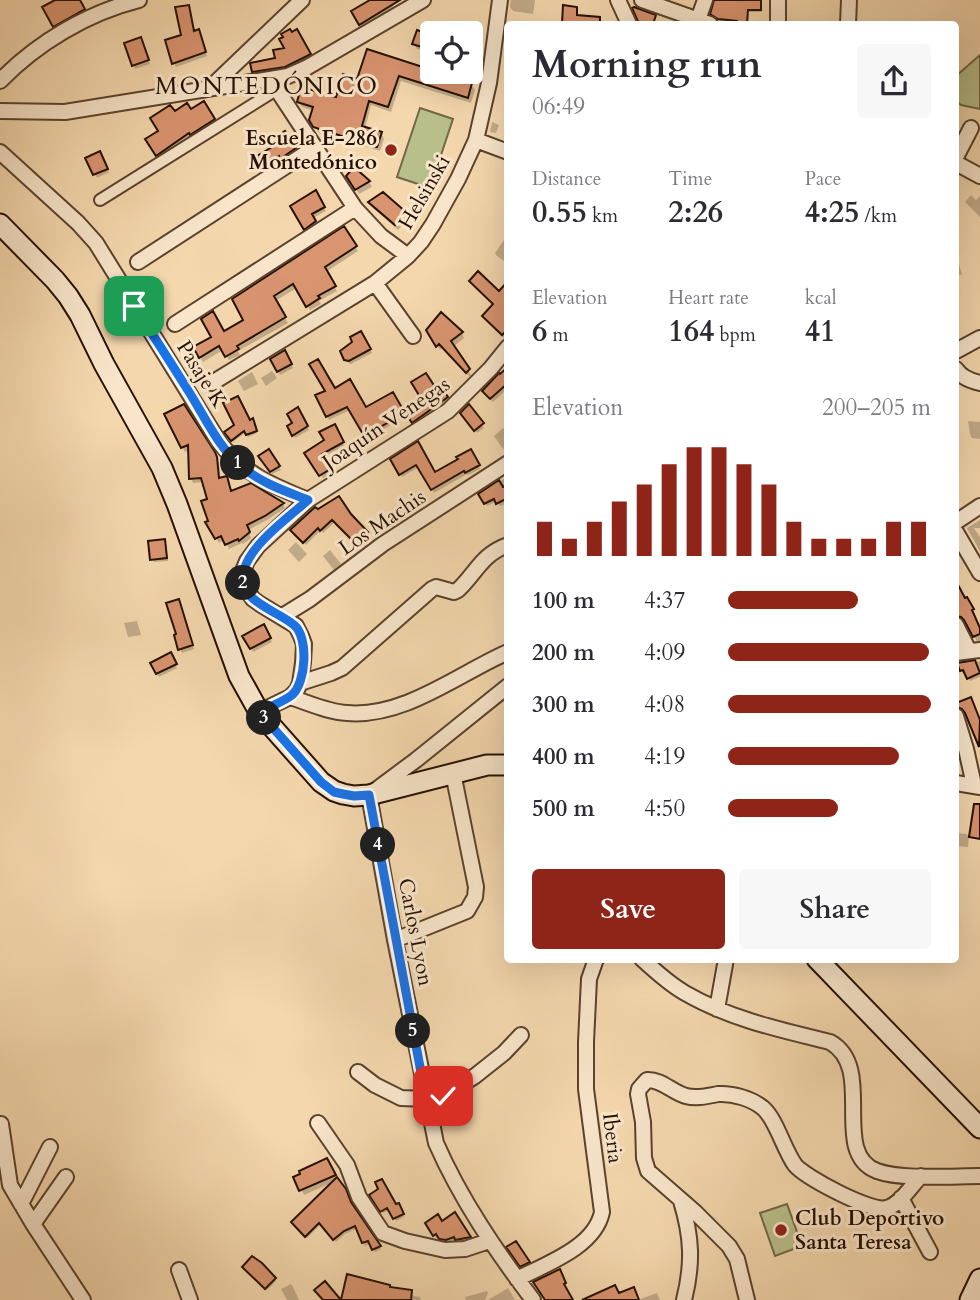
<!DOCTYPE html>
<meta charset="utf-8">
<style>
body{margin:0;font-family:Cardo,serif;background:#f7f7f7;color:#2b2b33;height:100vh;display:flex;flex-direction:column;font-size:26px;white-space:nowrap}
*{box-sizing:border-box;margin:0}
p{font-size:23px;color:#7c7c81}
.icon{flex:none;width:38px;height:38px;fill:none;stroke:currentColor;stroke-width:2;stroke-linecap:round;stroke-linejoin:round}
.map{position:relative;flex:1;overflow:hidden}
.side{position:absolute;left:504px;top:21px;width:455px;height:942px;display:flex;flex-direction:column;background:#fff;border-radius:7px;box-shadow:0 7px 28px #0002}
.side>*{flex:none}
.tools{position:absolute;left:420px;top:21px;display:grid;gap:14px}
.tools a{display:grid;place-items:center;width:63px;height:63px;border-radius:7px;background:#fff;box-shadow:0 7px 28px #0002;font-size:35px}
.pin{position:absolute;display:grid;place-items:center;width:60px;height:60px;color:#fff;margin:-30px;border-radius:14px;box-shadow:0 4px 10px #0006}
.km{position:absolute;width:35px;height:35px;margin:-18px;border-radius:50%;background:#222;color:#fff;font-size:19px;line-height:35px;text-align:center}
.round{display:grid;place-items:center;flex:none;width:74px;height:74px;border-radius:7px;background:#f7f7f7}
.overview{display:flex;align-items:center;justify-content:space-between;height:119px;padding:0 28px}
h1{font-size:38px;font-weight:700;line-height:52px}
.metrics{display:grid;grid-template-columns:repeat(3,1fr);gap:10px;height:119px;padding:7px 28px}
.metrics div{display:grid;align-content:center}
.metrics b{font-size:30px;font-weight:700}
.metrics small{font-size:19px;font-weight:400}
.metrics p{font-size:19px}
.chart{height:196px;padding:14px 28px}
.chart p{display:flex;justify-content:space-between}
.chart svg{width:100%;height:126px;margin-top:7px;stroke:#8f2418;stroke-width:6}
.button{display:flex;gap:14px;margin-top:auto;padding:14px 28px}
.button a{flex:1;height:80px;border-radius:7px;background:#8f2418;color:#fff;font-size:28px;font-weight:700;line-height:80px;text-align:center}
.button a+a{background:#f7f7f7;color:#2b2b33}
ul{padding:0 28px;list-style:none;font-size:23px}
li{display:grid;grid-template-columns:112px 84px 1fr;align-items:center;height:52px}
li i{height:18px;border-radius:9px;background:#8f2418}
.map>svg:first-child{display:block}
.green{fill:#b9bf8b;stroke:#706846;stroke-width:2}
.shadow{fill:#0003}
.building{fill:#d99470;stroke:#261002;stroke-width:2}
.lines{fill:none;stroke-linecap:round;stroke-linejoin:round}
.pedestrian-casing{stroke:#5a422d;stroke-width:14}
.minor-casing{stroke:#5a422d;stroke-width:18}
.secondary-casing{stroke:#261002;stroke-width:23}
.pedestrian{stroke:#f8e5ca;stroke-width:10}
.minor{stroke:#f8e5ca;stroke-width:14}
.secondary{stroke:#f8e5ca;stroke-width:19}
.route-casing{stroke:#fff;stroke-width:14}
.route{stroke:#1a73e8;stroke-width:9}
.poi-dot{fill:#8f2418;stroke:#f8e5ca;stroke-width:2.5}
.labels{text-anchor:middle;stroke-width:6;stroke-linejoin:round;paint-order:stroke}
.poi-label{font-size:21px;font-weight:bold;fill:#261002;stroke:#f8e5ca;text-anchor:end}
.street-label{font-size:21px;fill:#261002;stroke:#f8e5ca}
.quarter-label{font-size:24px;letter-spacing:2px;fill:#261002;stroke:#f8e5ca}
</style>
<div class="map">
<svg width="980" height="1300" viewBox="0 0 980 1300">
<rect width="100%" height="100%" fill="#f4d7ad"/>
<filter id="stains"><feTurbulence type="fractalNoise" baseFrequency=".00286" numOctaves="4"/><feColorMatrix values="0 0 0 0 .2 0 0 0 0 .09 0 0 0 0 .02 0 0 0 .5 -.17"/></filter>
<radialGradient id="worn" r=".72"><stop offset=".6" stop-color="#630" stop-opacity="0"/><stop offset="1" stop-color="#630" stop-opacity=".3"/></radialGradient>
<!-- green -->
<path class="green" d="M980,55V109L961,105L956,101V76Z
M420,108L453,119L430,188L397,177Z
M787,1204L802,1246L775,1256L760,1213Z"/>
<!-- shadow -->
<path class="shadow" d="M59,0H78L85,13L56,29L45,7Z
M372,0H389L394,8L362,27L353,11Z
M511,0H535L533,14L513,11L510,7Z
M716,0H762V12H748V24L721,21L712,14Z
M297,31L311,58L287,69L255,75L254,71L277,59L286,49L291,34Z
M418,32L432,37V54L417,49L414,43Z
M194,33L200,35L207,56L176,67L174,63Z
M143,43L150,64L135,69L126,44Z
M368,51L471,84L475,90L471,103L401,81L391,112L371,105L365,129L381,133L384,139L380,151L319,133L311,120L314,111L302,107L298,102L337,99L358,81Z
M203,103L216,125L160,160L147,139L160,131L174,113L191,111Z
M492,122L499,125L496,133L490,132Z
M284,134L297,152L283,161L282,159L267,169L260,157L274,148Z
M102,156L109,172L97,178L88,159Z
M354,169L369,182L372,187L359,194L348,176Z
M315,192L326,211L313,218L317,226L307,232L292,206Z
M971,195L976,200L980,196V217L965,202Z
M370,202L404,213L408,219L398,230L373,208Z
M344,229L358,251L326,272L337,291L319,301L321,304L310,310L297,288L275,301L288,323L238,351L240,355L229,360L223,350L203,362L195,348L246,321Z
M504,240L508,243V264L497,256L495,253Z
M956,255L962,274L956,277Z
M508,284V335L504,338L486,320L494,305L474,285L500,293Z
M428,330L462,333L464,338L453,347L471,375L470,377L442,348L440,350Z
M361,333L372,353L351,364L348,363L342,352Z
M284,352L293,368L280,375L272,360Z
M199,370L204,379L197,385L191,375Z
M508,370V391L506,390L493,402L486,394Z
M272,371L277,378L266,386L261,378Z
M252,372L258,384L244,391L238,381Z
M441,389L448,401L415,425L408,415Z
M334,390L365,409L392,394L405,417L368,438L350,410L329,420L317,396Z
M469,406L484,428L477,433L464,416Z
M297,410L309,430L295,438L289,427L294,424Z
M166,415L217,459L219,463L220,480L226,478L231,492L250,485L283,504L285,508L267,520L248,530L251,538L243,544L242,543L229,549L225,539L219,543L208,523L210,522L209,500L204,482L193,483L191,478L190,449L185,452Z
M252,421L257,433L248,437L246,432L233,442L226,433Z
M968,421L980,422V439L972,438L970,434Z
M334,426L344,446L323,457L332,472L323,478L307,453L326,440Z
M503,428L508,434V445L503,449L494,436Z
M418,444L435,474L471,451L480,469L468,475L467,474L434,493L419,467L402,477L392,460Z
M269,451L281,470L272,474L261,457Z
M508,476V503L500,506L497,501L487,506L481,494Z
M349,515L369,536L358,546L335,522L323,533L321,530L306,545L292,530Z
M980,520V528H974L980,537V551L967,528Z
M164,541L166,544L168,561L154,562L152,559Z
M296,542L307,554L299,562L288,550Z
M330,550L341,564L334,570L323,556Z
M956,585L964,600L966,599L974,613L973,614L980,628V644H978L968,623L964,620L958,618L956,620Z
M180,604L194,649L182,653L180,649Z
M137,621L141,635L128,637L124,623Z
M263,626L272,642L253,652L245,636Z
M170,655L177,668L159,677L152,664Z
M980,661V677L970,681L966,673L963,674L959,664Z
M956,833L967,834L969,838L968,847L956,846Z
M327,1160L351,1206L381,1249L375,1252L371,1243L365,1246L358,1228L345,1234L336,1242L321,1224L307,1238L295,1226L333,1182L304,1195L296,1178Z
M371,1195L396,1206L398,1205L404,1217L396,1221L390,1210L383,1213Z
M454,1215L471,1240L459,1243L457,1239L448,1243L442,1242L439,1236L436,1238L427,1223H442Z
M260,1264L276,1281L267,1290L246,1269Z
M291,1284L293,1287L299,1300H287L281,1289Z
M389,1287L411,1292L413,1296L420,1297L421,1300H342Z
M508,1288L515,1300H488Z
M487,1291L488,1293L485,1300H466L465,1297Z
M657,1293L660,1300H638Z"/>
<!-- building -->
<path class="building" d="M55,0H80L85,9L53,27L42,7Z
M370,0H400L359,25L351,11Z
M714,0H761V10H748L747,24H737V21L718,19L710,14Z
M189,5L194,31L199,29L206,52L172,64L165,40L181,35L175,7Z
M563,5L577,7V15L600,17V24H562Z
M634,7L656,15L653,24H639L632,8Z
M290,29L292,32L297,29L311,54L285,67L252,72L250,63L275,58L273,50L284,48L279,39L283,37L281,34Z
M417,30L432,35V50L412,44Z
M141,37L149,60L132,66L124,43Z
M367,49L432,70V72H437L472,83L468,98L399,76L388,107L369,101L362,126L382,132L377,147L313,127L309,120L313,107L297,102L301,87L336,97L343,74L357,79Z
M204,101L215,119L190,135L189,133L156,156L145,139L158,131L150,118L170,105L175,111L187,103L191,109Z
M285,131L296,148L280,159L279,156L264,166L257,156L272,147L269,142Z
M100,151L108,169L93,175L85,158Z
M354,167L370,181L355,190L346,176Z
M316,190L325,207L312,214L316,221L304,230L290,206Z
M383,192L406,212L395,225L368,202Z
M344,226L357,246L325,267L336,286L318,296L320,298L306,307L293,284L274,296L286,317L237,346L239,349L225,357L219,346L199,358L193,347L211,337L201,319L213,311L224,331L243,320L232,299Z
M478,271L499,291L508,281V329L502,335L482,316L493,304L469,281Z
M441,312L463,332L451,341L470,369L466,373L439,344L436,347L426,330Z
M361,331L371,349L349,361L344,360L340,351L352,342L350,337Z
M285,350L292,364L277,372L270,359Z
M318,359L335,388L350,379L366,407L393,392L405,413L364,436L347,407L326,417L315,395L325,391L309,364Z
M508,367V383L490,399L482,391L499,373L500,374Z
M426,373L437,390L441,387L448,397L412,423L406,414L423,402L411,382Z
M238,396L250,420L253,418L257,431L246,435L244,431L231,441L224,432L234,425L223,403Z
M184,404L215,452L217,457L219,478L227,476L231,491L251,483L284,503L265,516L247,525L250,532L239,541L238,539L225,545L221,536L215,539L205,522L208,521L201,501L207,499L201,478L189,479L188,445L181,448L164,414Z
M469,404L484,423L474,431L460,413Z
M298,407L308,426L292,436L287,426L292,423L287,414Z
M335,424L344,442L322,454L332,468L319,476L304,453L324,440L319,432Z
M418,441L435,472L458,459L456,457L471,449L480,465L465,473L464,471L431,490L416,465L399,475L390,459Z
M269,449L280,466L270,472L258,456Z
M499,480L503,487L508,485V498L496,504L494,499L484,504L478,494Z
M339,496L351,514L368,532L356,544L332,520L320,531L318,528L303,543L290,530L314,508L315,507L318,509Z
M165,539L167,558L150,560L148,541Z
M956,581L965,598L967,597L974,609L972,610L980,628V634L973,637L964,620L961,617L956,616Z
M179,599L193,645L178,650L174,635L176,634L166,603Z
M264,624L271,638L250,649L242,636Z
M171,652L177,664L156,674L150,663Z
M975,660L980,673L967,679L963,670L960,671L957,663Z
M971,697L980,720L979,747L965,713L962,709L957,707L956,703Z
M974,804H980V839L969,837Z
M327,1158L336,1175L299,1191L293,1177L300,1174L299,1171Z
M337,1177L346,1189L351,1202L381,1246L372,1250L368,1241L362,1243L355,1226L344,1231L333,1240L319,1223L305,1237L291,1222Z
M382,1179L396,1204L399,1203L404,1214L393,1219L387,1208L380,1212L369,1195L378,1189L375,1182Z
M455,1212L471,1237L455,1240L454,1237L446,1240L439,1239L436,1234L433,1236L425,1223L438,1214L442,1221Z
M516,1241L530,1262L520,1267L506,1247Z
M252,1256L262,1263L276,1278L265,1289L242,1267Z
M560,1269L566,1283L564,1284L573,1300H545L533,1282Z
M347,1274L390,1285V1287L412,1290L411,1300H323L314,1290L325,1281L341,1300Z
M615,1285L619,1293L634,1287L639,1300H582Z"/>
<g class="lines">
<!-- pedestrian casing -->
<g class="pedestrian-casing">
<path id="pedestrian" d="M100,200L276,90"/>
</g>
<!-- minor casing -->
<g class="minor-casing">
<path id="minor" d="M618,0L629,24
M642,0L710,24
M698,20L705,0
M778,24V0
M848,24L849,0
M270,79L355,208L381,236L408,256
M0,81C37,43 87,13 139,0
M211,87L302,0
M0,111L65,112L288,76L306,68L423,0
M476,140L508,152
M0,152L78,223L96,243L219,442C244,474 271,485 308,500
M956,157L971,128
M956,163L980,176
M138,262L314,148
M375,283L413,336
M175,324L355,208
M956,351L980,338
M956,369C961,377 971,381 980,383
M212,383L375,283L408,256L421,242L433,224L458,179L476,140L489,83L500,0
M956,522L980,506
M956,532L980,573
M281,617L310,599L383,544L508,463
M956,625L969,651
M956,653L980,650
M300,683L331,673L342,668L432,589L436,587L454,592L458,590C476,573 482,554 508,545
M508,686L416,760L369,795L395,940L436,1143C461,1200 496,1251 533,1300
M290,697C309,703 328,712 347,713C404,718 458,674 508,652
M259,712L290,697L297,690L300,683L303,663L304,644L301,636L296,626L260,604L253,599L246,589L242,580L243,571L247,561L258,546L308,500L448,411L491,368L508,347
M956,716L966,749L974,785
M956,783L980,787
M395,940L467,911L475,897L476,887L453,773
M642,959C655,971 669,984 685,993C730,1019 781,1030 830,1042C877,1068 829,1153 877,1171C901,1180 953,1176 980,1176
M717,1009L726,959
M358,1072L375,1085L401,1098L426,1099L443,1096L475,1076L504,1053L521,1035
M318,1123L347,1165L359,1197L383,1233L405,1241L445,1250L465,1249L489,1241
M1,1124L10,1185L33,1224L83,1300
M901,1198L930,1252
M681,1201C692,1237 693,1264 684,1300
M21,1204L50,1147
M33,1224L66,1177
M179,1270L190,1300
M517,1279C546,1264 595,1247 602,1212L586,1089V1042L589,979L596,959
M747,1300L737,1259L729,1246L695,1212L648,1171L644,1158L643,1122L638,1094L639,1089L647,1080C661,1079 672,1092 686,1096C697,1099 707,1096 718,1094C733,1093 752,1099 763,1108C776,1119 784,1150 795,1165C805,1177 870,1212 886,1208C900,1205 911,1186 921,1176"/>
</g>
<!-- secondary casing -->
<g class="secondary-casing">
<path id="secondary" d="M0,224L55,280L68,296L80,315L104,364L162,468L177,504L239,676L259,712L321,782L334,791L343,794L354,796L369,795L487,765H508
M817,959L980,1128
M970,1300L980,1279"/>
</g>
<!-- pedestrian -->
<use href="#pedestrian" class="pedestrian"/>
<!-- minor -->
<use href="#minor" class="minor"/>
<!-- secondary -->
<use href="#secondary" class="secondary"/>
</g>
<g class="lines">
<!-- route casing -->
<g class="route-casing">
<path id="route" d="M134,306C153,335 171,363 189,392C205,417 218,447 241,466C261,483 285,491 308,500C288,518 251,544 244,570C235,601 277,610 294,625C309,637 306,683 292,695C283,702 269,707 259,712L321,782L334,792L343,794L354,796L369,795L426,1099L443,1096"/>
</g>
<!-- route -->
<use href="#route" class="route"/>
</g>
<!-- markers -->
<g class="poi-dot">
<circle cx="391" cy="150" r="7"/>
<circle cx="781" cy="1230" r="7"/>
</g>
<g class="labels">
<!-- poi labels -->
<g class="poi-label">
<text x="377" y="145">Escuela E-286<tspan x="377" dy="24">Montedónico</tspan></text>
<text x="795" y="1225" text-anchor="start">Club Deportivo<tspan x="795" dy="24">Santa Teresa</tspan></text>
</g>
<!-- street labels -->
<g class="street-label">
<text transform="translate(424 192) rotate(-60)" y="7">Helsinski</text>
<text transform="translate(202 374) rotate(58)" y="7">Pasaje K</text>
<text transform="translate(386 423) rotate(-34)" y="7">Joaquín Venegas</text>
<text transform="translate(382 522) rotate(-34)" y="7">Los Machis</text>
<text transform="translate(416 932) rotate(79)" y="7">Carlos Lyon</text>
<text transform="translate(613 1138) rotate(83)" y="7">Iberia</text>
</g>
<!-- quarter labels -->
<g class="quarter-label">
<text x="267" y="94">MONTEDÓNICO</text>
</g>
</g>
<rect width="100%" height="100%" filter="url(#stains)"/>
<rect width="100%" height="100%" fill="url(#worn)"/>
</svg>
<div class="tools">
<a><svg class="icon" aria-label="locate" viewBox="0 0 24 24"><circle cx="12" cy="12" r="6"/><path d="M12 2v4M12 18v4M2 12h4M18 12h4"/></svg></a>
</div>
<div class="pin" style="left:134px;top:306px;background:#1e9e55"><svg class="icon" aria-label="arrive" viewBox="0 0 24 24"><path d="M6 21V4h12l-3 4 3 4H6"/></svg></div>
<div class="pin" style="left:443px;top:1096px;background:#d93025"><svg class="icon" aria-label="check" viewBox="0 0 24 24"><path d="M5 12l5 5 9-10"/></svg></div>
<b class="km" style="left:238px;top:463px">1</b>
<b class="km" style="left:243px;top:583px">2</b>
<b class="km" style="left:264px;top:718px">3</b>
<b class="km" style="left:378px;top:845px">4</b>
<b class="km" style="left:413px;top:1031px">5</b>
<section class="side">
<div class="overview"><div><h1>Morning run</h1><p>06:49</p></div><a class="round"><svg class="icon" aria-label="share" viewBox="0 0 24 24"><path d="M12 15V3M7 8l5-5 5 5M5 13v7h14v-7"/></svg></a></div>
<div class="metrics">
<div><p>Distance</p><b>0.55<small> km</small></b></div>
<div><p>Time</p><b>2:26</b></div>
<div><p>Pace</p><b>4:25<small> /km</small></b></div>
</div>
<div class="metrics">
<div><p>Elevation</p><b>6<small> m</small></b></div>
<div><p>Heart rate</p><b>164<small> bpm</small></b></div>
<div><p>kcal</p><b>41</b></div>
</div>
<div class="chart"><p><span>Elevation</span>200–205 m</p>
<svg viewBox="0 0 160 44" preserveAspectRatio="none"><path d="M5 44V32M15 44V38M25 44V32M35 44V25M45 44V19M55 44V12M65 44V6M75 44V6M85 44V12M95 44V19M105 44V32M115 44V38M125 44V38M135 44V38M145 44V32M155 44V32"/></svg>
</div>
<ul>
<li><b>100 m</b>4:37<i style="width:64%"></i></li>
<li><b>200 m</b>4:09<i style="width:99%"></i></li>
<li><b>300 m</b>4:08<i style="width:100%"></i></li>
<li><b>400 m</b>4:19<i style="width:84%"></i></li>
<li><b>500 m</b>4:50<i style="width:54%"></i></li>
</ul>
<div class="button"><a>Save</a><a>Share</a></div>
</section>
</div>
